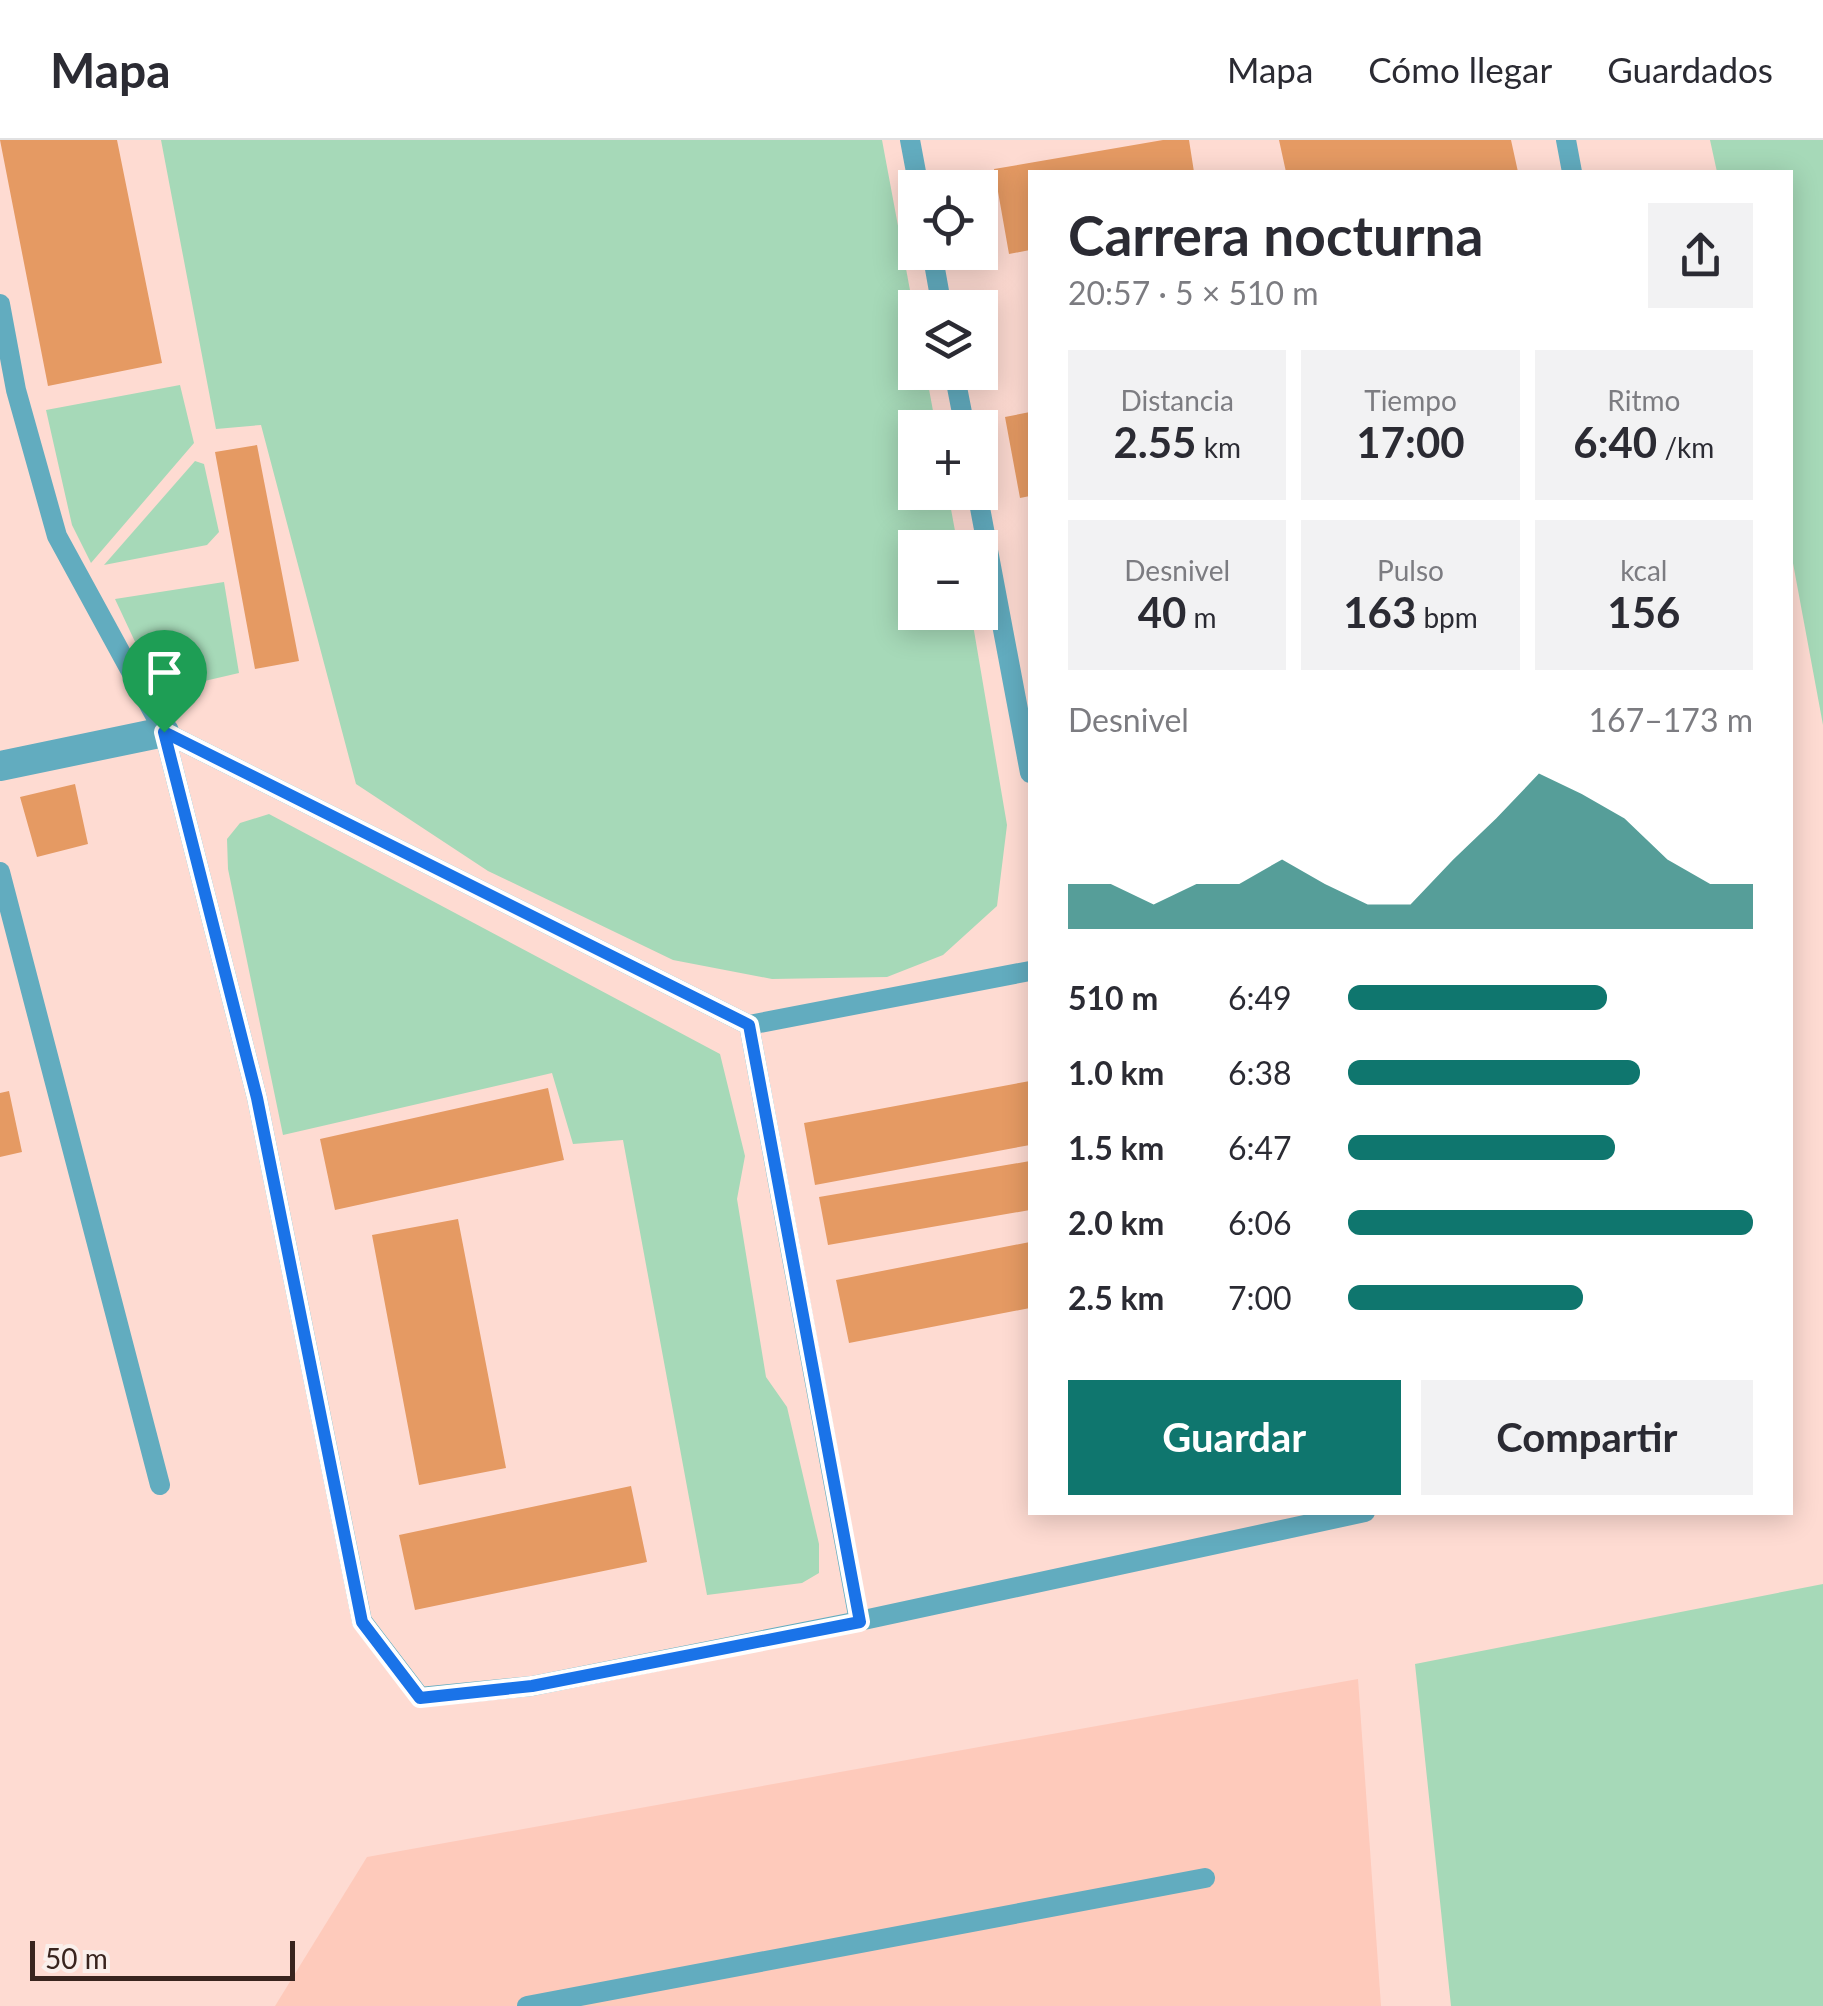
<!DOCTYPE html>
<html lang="es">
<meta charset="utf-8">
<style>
body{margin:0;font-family:Lato,sans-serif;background:#f2f2f3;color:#2b2b33;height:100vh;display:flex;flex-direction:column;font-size:38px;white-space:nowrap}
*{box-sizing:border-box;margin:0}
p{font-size:32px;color:#7c7c81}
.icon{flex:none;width:55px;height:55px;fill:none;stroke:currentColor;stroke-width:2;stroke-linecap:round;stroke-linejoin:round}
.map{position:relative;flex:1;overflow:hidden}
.panel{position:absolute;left:1028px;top:30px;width:765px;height:1345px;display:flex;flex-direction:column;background:#fff;border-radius:0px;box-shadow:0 5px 25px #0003}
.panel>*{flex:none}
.controls{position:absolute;left:898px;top:30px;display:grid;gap:20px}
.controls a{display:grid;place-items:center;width:100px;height:100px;border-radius:0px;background:#fff;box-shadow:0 5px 25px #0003;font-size:50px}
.scale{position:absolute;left:30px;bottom:25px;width:265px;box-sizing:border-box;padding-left:10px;border:5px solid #39241e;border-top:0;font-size:28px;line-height:35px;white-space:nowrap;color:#39241e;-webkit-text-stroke:8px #faefeb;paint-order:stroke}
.pin{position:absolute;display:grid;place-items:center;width:85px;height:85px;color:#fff;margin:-102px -42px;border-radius:50% 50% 50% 0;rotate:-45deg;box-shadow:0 0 10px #0007}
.pin .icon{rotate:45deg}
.round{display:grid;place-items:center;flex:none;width:105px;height:105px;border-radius:0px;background:#f2f2f3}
.summary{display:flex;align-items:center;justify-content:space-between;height:170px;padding:0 40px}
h1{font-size:55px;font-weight:700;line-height:75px}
.figures{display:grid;grid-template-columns:repeat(3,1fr);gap:15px;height:170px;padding:10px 40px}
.figures div{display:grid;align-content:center;border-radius:0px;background:#f2f2f3;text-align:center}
.figures b{font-size:42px;font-weight:700}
.figures small{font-size:28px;font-weight:400}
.figures p{font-size:28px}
.chart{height:280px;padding:20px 40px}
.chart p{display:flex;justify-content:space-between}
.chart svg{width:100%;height:180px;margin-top:10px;fill:#0f766e;opacity:.7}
.primary-button{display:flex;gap:20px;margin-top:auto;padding:20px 40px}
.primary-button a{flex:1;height:115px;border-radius:0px;background:#0f766e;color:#fff;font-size:40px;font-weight:700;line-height:115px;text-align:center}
.primary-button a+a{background:#f2f2f3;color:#2b2b33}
ul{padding:0 40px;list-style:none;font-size:32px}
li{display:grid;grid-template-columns:160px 120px 1fr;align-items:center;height:75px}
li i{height:25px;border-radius:12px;background:#0f766e}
header{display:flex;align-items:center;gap:60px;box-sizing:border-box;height:140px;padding:0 50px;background:#fff;border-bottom:2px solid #e1e1e2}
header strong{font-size:48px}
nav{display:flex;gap:55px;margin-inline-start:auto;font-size:35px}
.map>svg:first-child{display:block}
.built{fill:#fecabb}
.green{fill:#a6d9b8}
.building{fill:#e59a63}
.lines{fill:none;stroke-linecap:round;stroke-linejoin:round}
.lane{stroke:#62acbf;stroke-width:20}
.street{stroke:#62acbf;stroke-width:30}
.route-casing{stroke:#fff;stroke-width:20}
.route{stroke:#1a73e8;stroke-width:12}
</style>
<header>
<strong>Mapa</strong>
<nav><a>Mapa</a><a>Cómo llegar</a><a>Guardados</a></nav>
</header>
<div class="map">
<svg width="1823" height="1866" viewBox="0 0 1823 1866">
<rect width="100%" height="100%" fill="#fedbd2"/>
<!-- built -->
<path class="built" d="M1358,1539L1381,1866H275L367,1717Z"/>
<!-- green -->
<path class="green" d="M161,0H882L915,177V232L926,233L936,287L915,288V352L948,353L958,407L915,408V472L971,473L1007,685L997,766L943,815L887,837L772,839L673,820L488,731L356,644L261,285L216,289Z
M1710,0H1823V585L1790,407V32H1717Z
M180,245L194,303L91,423L72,385L46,270Z
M195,321L204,324L219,392L207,405L104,425Z
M224,442L239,533L170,549L137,506L115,459Z
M269,674L720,914L745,1016L737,1059L766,1237L787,1267L819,1404V1433L802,1443L707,1455L623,1000L573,1004L552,933L283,995L228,729L227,699L240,683Z
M1823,1444V1866H1451L1415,1524Z"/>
<!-- building -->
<path class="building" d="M0,0H117L162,223L48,246Z
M1163,0H1189L1194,32H1030V110L1009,114L994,29Z
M1279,0H1511L1518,32H1286Z
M1030,272V356L1020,358L1005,277Z
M257,305L299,521L255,529L215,312Z
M75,644L88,704L37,717L20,657Z
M1030,941V1005L815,1045L804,983Z
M548,948L564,1020L335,1070L320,999Z
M9,951L22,1012L0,1017V953Z
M1030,1021V1070L828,1105L819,1057Z
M458,1079L506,1328L419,1345L372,1095Z
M1030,1102V1168L849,1203L836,1140Z
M631,1346L647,1422L415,1470L399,1395Z"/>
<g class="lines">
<!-- lane -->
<path class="lane" d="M910,0L919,48
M1566,0L1572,32
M932,112L942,168
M0,164L16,250L57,396L164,592L257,958L362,1481L420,1557L532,1546L859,1481L749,885
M954,232L965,288
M977,352L1030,633
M164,592L749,885L1030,831
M0,732L160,1345
M859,1481L1365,1372
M527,1866L1205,1738"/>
<!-- street -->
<path class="street" d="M0,626L164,592"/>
</g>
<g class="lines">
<!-- route casing -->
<g class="route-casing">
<path id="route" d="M164,592L749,885L860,1482L532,1546L420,1558L362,1482L257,958Z"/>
</g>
<!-- route -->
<use href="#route" class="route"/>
</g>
</svg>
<div class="controls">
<a><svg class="icon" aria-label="locate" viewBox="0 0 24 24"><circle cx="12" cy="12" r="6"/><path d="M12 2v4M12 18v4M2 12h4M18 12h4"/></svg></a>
<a><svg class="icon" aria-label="layers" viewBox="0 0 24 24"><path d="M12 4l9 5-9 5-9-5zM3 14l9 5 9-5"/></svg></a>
<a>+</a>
<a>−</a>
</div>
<div class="scale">50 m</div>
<div class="pin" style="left:164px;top:592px;background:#1e9e55"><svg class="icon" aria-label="arrive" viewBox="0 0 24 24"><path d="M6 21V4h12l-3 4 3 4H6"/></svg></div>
<section class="panel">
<div class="summary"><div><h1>Carrera nocturna</h1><p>20:57 · 5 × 510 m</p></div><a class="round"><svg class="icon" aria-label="share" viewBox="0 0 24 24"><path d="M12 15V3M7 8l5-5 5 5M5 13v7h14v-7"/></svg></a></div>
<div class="figures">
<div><p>Distancia</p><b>2.55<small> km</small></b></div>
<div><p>Tiempo</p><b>17:00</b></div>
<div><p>Ritmo</p><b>6:40<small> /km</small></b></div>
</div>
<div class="figures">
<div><p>Desnivel</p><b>40<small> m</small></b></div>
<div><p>Pulso</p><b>163<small> bpm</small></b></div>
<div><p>kcal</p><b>156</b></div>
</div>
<div class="chart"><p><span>Desnivel</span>167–173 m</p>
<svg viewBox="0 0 160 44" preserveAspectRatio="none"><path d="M0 44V33L10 33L20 38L30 33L40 33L50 27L60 33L70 38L80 38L90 27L100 17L110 6L120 11L130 17L140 27L150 33L160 33V44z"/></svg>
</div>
<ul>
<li><b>510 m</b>6:49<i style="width:64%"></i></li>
<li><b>1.0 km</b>6:38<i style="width:72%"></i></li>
<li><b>1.5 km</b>6:47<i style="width:66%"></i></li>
<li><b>2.0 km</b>6:06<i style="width:100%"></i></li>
<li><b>2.5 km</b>7:00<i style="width:58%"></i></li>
</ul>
<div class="primary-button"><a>Guardar</a><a>Compartir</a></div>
</section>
</div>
